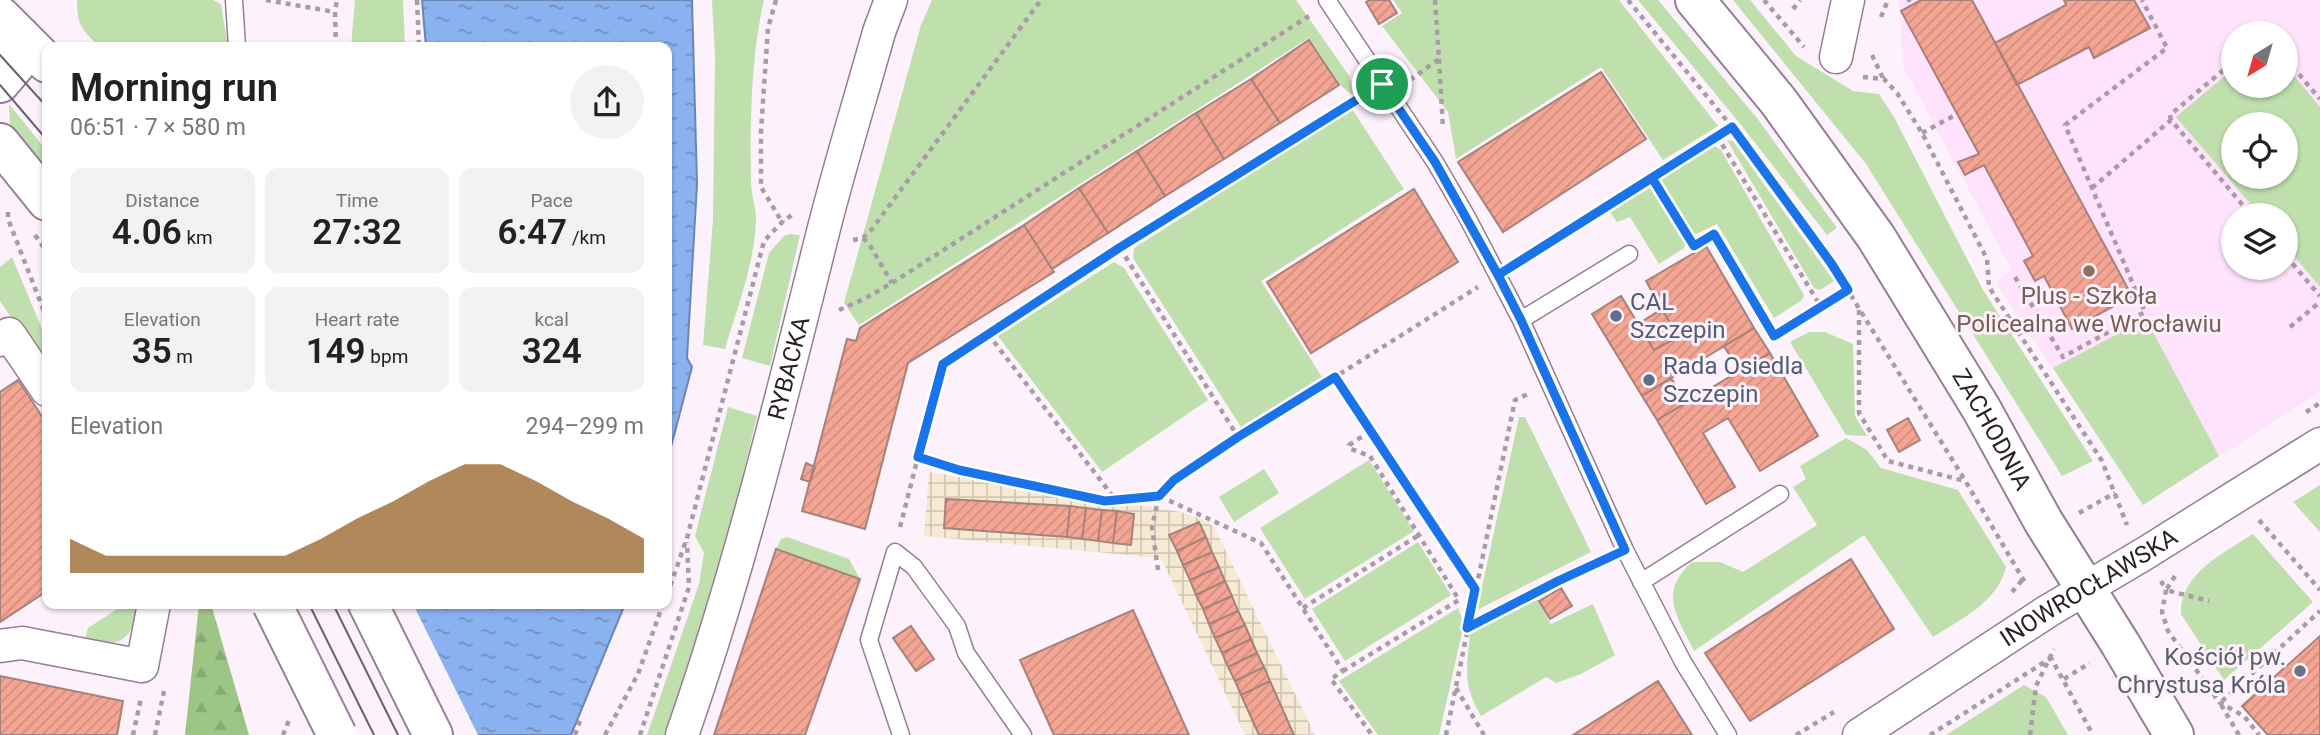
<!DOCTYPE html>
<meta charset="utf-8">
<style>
body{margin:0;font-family:Roboto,sans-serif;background:#f2f2f2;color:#222;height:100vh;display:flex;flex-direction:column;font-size:26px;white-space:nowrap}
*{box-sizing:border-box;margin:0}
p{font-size:23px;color:#767676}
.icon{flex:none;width:38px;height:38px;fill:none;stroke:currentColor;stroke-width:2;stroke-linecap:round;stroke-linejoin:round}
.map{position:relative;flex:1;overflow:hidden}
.drawer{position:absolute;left:42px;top:42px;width:630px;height:567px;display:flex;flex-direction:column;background:#fff;border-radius:14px;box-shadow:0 2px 5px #0004}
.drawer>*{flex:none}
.needle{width:46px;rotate:217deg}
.tools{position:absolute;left:2221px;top:21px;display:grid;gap:14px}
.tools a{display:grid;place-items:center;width:77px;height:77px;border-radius:50%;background:#fff;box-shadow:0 2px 5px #0004;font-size:35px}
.pin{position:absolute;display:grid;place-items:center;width:60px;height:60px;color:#fff;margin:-30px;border:4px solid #fff;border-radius:50%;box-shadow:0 2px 7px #0007}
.round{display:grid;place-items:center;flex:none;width:74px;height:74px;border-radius:37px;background:#f2f2f2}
.head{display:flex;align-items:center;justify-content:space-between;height:119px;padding:0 28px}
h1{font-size:38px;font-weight:600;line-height:52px}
.stats{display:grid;grid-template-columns:repeat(3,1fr);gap:10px;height:119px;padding:7px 28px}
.stats div{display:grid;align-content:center;border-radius:14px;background:#f2f2f2;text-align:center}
.stats b{font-size:35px;font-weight:600}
.stats small{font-size:19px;font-weight:400}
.stats p{font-size:19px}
.chart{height:196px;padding:14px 28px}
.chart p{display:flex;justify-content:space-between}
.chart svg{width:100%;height:126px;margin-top:7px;fill:#915714;opacity:.7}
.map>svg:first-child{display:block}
.industrial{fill:url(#industrial-grid)}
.built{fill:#ffe3fc;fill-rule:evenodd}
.green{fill:#bfdfad;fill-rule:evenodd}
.forest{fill:url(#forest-firs)}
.water{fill:url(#water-ripples);stroke:#6c86b3;stroke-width:2}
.pier{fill:#fdf1fb}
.building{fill:url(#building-hatch);stroke:#a6827a;stroke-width:2}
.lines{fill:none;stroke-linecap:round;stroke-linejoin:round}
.service-casing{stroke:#977d95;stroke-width:19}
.minor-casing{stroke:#977d95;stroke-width:35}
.tertiary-casing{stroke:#977d95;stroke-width:42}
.path{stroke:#a89ca6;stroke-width:4.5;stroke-dasharray:5 5;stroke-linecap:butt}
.service{stroke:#fff;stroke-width:16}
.minor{stroke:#fff;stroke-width:32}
.tertiary{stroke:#fff;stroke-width:38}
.tram{stroke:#6c616b;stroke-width:2}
.tertiary-bridge-casing{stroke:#977d95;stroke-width:42;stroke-linecap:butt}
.tertiary-bridge{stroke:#fff;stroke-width:38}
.route-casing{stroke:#fff;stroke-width:14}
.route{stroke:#1a73e8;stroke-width:9}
.education-dot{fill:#8d6e63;stroke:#fdf1fb;stroke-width:2.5}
.service-dot{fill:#5c6f8a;stroke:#fdf1fb;stroke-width:2.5}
.worship-dot{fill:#6b7280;stroke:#fdf1fb;stroke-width:2.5}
.labels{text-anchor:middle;stroke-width:6;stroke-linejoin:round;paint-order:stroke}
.education-label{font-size:24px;fill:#785e54;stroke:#fdf1fb}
.service-label{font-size:24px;fill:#4e5e75;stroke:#fdf1fb;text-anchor:start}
.street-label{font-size:24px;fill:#2a1f29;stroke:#fdf1fb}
.worship-label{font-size:24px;fill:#5b616d;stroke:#fdf1fb;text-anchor:end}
</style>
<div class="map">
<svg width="2320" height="735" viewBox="0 0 2320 735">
<defs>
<pattern id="industrial-grid" width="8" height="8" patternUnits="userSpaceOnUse" patternTransform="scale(1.75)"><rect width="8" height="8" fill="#f6ead5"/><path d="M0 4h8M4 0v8" fill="none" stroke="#d3c8b7"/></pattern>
<pattern id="forest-firs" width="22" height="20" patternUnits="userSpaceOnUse" patternTransform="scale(1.75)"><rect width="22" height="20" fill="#9dc686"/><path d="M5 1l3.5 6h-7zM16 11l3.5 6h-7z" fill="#87aa74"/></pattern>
<pattern id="water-ripples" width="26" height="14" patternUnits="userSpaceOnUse" patternTransform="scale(1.75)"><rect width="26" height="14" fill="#89b2ee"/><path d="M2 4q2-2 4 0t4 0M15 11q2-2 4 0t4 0" fill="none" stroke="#7090c1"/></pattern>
<pattern id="building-hatch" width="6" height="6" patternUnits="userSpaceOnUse" patternTransform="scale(1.75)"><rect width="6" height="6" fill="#f4a593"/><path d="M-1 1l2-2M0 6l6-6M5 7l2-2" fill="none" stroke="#d18e7f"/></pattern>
</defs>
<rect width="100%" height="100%" fill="#fdf1fb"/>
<!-- industrial -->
<path class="industrial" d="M929,472L1181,512L1202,519L1214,527L1315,735H1245L1161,558L924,536Z"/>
<!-- built -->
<path class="built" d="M1899,0H2320V392L2143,505L1996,283L2012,270L1903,66ZM2233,33H2286V86H2233ZM2233,124H2286V177H2233ZM2233,215H2286V268H2233Z"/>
<!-- green -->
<path class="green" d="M77,0H213L221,4L228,47H100C82,30 77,26 77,0Z
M355,0H403L405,47H351Z
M712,0H764C751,55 750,125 751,182C751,194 756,207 756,219C755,263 737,308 725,349L703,345L713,220L715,56Z
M932,0H1296L1350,77L1353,95L1342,87L1309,38L859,325L844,303L921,25Z
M1393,0H1619L1718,126L1663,160L1601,67L1456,159L1448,112L1382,26L1402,13Z
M1638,0H1658L1757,118L1837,228L1827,235L1742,126Z
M1733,0H1750L1796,56L1853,91L1879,94L1894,117L1983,290L2093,461L2062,476L1866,164Z
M2286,66L2320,107V287L2286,246V215H2260L2176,117L2233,69V86H2286ZM2233,124H2286V177H2233Z
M9,104L47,151V170L10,124Z
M1352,109L1404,189L1261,281L1322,377L1241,427L1133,258L1134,248Z
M1727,140L1733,141L1834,281L1820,290L1814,288Z
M1713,145L1721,150L1804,295L1802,300L1774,318L1717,224L1696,234H1691L1661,184L1662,178Z
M1649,186L1686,243L1684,248L1659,264L1630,217L1617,222L1609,211Z
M790,234L800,235L770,366L742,358L769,253L784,236Z
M12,257L47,341L46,369L0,301V267Z
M1114,262L1124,268L1208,400L1102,472L998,336Z
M2146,319L2219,456L2143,505L2053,368Z
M1809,332H1825L1853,344L1855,416L1867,436L1846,435L1790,342Z
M728,407L757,416L717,583L667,735H647L699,584L704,553L695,536Z
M1519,417H1525L1591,552L1477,610Z
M1846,438L1867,450L1881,468L1958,490L2006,567C1998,602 1961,619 1933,637L1864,535L1694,651C1677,617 1658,592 1692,562H1720L1743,572L1817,525L1793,487L1806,479L1800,466Z
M1369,460L1414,531L1305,599L1260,528Z
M1264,469L1279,493L1234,522L1219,497Z
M2320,485V532L2293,502Z
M2253,534L2313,602L2224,680L2181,614C2179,574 2225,552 2253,534Z
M787,537L849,559L860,579L776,549L781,539Z
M1418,542L1451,595L1345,661L1312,609Z
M1536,597L1551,624L1593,604L1615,655L1581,674L1556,683L1546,677L1481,716C1462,684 1467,668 1470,633L1506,609L1508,611Z
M125,604H140C133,637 121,651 85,639L88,628Z
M1458,608L1464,624L1439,735H1378L1339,681Z
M2024,685L2046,697L2068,735H1946Z"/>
<!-- forest -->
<path class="forest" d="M199,604H211L249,735H185Z"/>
<!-- water -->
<path class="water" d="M422,0H692L697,184L687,358L692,367L667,462V47H426Z
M356,604H625L571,735H311Z"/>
<!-- pier -->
<path class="pier" d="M352,604H413L478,735H307Z"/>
<!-- building -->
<path class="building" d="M1370,0H1389L1397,13L1379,24L1366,2Z
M1921,0H1972L2132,296L2072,329L2044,276L2035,281L2024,261L2033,256L1984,165L1965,175L1958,162L1979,154L1901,11Z
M2064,0H2134L2150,28L2094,58L2089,47L2017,85L1995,43L2066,5Z
M1309,40L1339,85L1280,123L1251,79Z
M1601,72L1646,139L1503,232L1458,162Z
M1251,79L1280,123L1224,159L1196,113Z
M1196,113L1224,159L1165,196L1137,151Z
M1137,151L1165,196L1108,233L1079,188Z
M1079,188L1108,233L1052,269L1024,225Z
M1414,189L1458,262L1311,353L1267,282Z
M1024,225L1054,272L908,363L865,529L802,511L847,339L856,341L860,328Z
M1706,246L1754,328L1642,396L1592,314L1621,296L1654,350L1678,337L1646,281Z
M1662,309L1678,337L1654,350L1638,324Z
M1754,328L1770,353L1740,372L1724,346Z
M1770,353L1818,436L1760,471L1728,418L1703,433L1735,487L1706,504L1657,420Z
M1671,378L1686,403L1657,420L1642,396Z
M18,380L47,424V591L0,622V392Z
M1908,418L1920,440L1899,452L1887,430Z
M806,463L815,467L810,482L801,479Z
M946,499L1070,506L1067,537L944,528Z
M1070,506L1086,508L1082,539L1067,537Z
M1086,508L1102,510L1098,541L1082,539Z
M1102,510L1117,511L1113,543L1098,541Z
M1117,511L1134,514L1131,545L1113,543Z
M1199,522L1206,537L1177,551L1169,535Z
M1206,537L1212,552L1183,565L1177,551Z
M776,549L860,579L805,735H714Z
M1212,552L1219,567L1190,580L1183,565Z
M1851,559L1894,629L1750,721L1705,653Z
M1219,567L1225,581L1196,595L1190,580Z
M1225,581L1232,596L1203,609L1196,595Z
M1561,588L1572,606L1550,619L1539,601Z
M1232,596L1238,611L1209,624L1203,609Z
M1133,610L1189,735H1054L1020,660Z
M1238,611L1245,625L1215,638L1209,624Z
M1245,625L1251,639L1222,653L1215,638Z
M911,626L934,659L916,671L893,638Z
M2320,636V735H2268L2242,706Z
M1251,639L1257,653L1228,667L1222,653Z
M1257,653L1264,667L1235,681L1228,667Z
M1264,667L1270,681L1241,695L1235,681Z
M0,676L123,701L117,735H0Z
M1270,681L1294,735H1259L1241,695Z
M1658,681L1692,735H1573Z"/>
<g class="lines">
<!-- service casing -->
<g class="service-casing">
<path id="service" d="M234,0L237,47
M1327,0L1435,162L1467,217L1521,320L1625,550L1683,662L1728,735
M1521,320L1629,254
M1641,582L1780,494
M901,735L869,640L895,552L914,567L957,626L966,653L1023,735"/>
</g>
<!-- minor casing -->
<g class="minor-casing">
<g id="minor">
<path d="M1836,57L1848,0"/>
<path d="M0,340L9,334L47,390"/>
<path d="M0,646L22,643L142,666L154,604"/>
<path id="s1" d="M682,735C739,572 780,404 822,236C839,168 860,100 879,32L891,0"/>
<path id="s2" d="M1859,735L2048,611L2144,554L2320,444"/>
</g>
</g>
<!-- tertiary casing -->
<g class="tertiary-casing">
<g id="tertiary">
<path id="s3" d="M1695,0L1779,102L1876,237L1982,410L2043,521L2121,645L2174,735"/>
<path d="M0,16L47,63"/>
<path d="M0,83L17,63L20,36"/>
<path d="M0,143L47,201"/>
<path d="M368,604L433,735"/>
</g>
</g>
<!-- path -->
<path class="path" d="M266,0L335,12
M417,0L419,47
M776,0L768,28L761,131V187L782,222L784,223
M1628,0L1732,127L1831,263L1966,482L2027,586
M1764,0L1804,47
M1909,0V2
M1793,9L1800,0
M1881,17L1888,0
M336,47L335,12L337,0
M1872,55L1883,78
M1439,59L1443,128
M2286,59L2320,99
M1863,77L1884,79L1897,93L1922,133L1987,259L1989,287L2102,461L2127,525
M1410,80L1439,59L1435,0
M2171,120L2170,115L2233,62
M1922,133L1957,114
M1717,136L1821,307L1848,290
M1652,178L1694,246L1714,235L1775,336L1821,307
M2092,188L2171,120L2251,215
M8,212V219L47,319
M35,235L47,252
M863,238L869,244L892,283
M853,240L863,238L872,229L1041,0
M1120,248L1238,437
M2286,256L2320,296
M1518,262L1732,127
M2015,277L2063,357L2145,312L2065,125L2167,48L2142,0
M839,310L864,299L892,283L1309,16
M1859,310V413L1888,461L1965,481
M2290,327L2320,302
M988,334L1115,499
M2306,412L2320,403
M918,457L943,364L1120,248L1363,96
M2079,513L2115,493
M2259,520L2320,590
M900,527L918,457L959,470L1105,501L1159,496L1261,543L1343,671L1331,679L1372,735
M1158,570L1152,527L1159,496L1174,480L1238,437L1335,377
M2175,576L2166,590L2209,601
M2161,581L2166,590L2162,612L2168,631L2220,703L2244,716L2259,735
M1475,589L1335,377L1478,287
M2012,592L2023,579
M667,595L687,538L764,241L782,222L792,215
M1303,608L1419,535
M1467,628L1602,560
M2050,656L2093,735
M1343,671L1459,600L1370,456L1351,449L1349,445L1371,431
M2064,679L2090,663
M1456,688L1484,735
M133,735L141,698
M155,735L164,691
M283,735L289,720
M575,735L580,721
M605,735L638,674L663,604
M640,735L689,587L687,542
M1446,735L1515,400L1528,394
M1796,735L1834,712
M1930,735L2051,658
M2030,735L2036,686L2054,649
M2239,735L2220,703L2320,611"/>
<!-- service -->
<use href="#service" class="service"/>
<!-- minor -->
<use href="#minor" class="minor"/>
<!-- tertiary -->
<use href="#tertiary" class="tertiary"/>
<!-- tram -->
<path class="tram" d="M0,55L47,107
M0,85L47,140
M309,604L374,735
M333,604L398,735"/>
<!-- tertiary-bridge casing -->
<g class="tertiary-bridge-casing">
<path id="tertiary-bridge" d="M272,604L337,735"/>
</g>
<!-- tertiary-bridge -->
<use href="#tertiary-bridge" class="tertiary-bridge"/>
</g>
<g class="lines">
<!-- route casing -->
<g class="route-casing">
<path id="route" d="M1382,84L1119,248L943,364L918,457L959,470L1105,501L1159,496L1174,480L1238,437L1335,377L1475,589L1467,628L1558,581L1625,550L1521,320L1498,275L1732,127L1831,263L1848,290L1774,336L1714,234L1694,246L1652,178L1498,275L1435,162L1382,84"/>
</g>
<!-- route -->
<use href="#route" class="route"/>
</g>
<!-- markers -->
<circle class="education-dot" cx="2089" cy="271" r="7"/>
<g class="service-dot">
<circle cx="1616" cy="316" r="7"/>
<circle cx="1649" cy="380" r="7"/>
</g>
<circle class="worship-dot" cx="2300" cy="671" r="7"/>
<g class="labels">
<!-- education labels -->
<g class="education-label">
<text x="2089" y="304">Plus - Szkoła<tspan x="2089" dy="28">Policealna we Wrocławiu</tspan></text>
</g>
<!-- service labels -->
<g class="service-label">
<text x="1630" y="310">CAL<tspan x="1630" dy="28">Szczepin</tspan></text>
<text x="1663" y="374">Rada Osiedla<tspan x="1663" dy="28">Szczepin</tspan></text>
</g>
<!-- street labels -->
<g class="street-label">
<text dy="8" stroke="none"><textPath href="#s1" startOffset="382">RYBACKA</textPath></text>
<text dy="8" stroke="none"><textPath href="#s3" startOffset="523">ZACHODNIA</textPath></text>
<text dy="8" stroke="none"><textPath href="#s2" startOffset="273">INOWROCŁAWSKA</textPath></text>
</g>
<!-- worship labels -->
<g class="worship-label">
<text x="2286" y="665">Kościół pw.<tspan x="2286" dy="28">Chrystusa Króla</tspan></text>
</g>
</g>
</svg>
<div class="tools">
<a><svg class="needle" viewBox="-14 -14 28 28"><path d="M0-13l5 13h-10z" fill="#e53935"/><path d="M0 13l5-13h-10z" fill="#767676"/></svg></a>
<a><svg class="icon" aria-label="locate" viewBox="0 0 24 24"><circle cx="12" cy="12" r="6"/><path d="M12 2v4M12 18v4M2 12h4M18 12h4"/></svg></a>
<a><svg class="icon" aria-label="layers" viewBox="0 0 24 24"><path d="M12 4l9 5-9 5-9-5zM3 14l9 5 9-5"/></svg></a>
</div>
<div class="pin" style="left:1382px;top:84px;background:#1e9e55"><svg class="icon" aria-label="arrive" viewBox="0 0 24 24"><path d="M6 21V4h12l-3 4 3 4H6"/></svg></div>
<section class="drawer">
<div class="head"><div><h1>Morning run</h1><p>06:51 · 7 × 580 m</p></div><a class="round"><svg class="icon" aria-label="share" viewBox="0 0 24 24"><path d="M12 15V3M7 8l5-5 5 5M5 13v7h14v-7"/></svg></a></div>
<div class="stats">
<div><p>Distance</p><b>4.06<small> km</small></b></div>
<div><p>Time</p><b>27:32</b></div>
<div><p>Pace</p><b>6:47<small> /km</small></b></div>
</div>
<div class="stats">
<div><p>Elevation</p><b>35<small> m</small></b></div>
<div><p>Heart rate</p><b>149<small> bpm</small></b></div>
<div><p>kcal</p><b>324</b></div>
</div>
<div class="chart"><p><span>Elevation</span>294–299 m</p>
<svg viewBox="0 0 160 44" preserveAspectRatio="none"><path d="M0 44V32L10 38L20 38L30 38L40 38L50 38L60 38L70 32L80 25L90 19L100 12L110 6L120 6L130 12L140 19L150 25L160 32V44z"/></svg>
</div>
</section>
</div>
